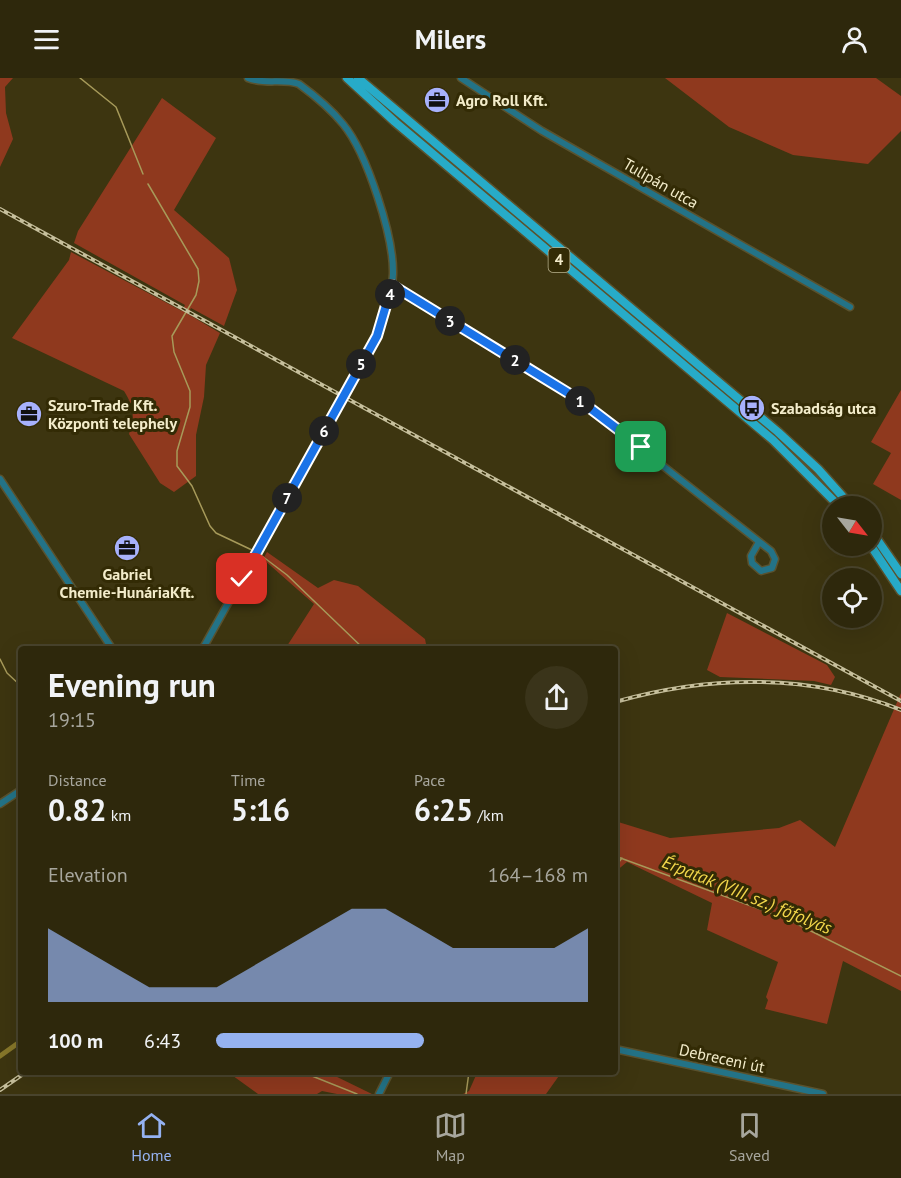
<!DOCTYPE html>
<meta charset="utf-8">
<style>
body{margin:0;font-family:"PT Sans",sans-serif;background:#3a341a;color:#f1f3f6;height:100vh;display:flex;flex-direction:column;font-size:22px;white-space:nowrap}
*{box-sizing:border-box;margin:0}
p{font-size:20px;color:#a7a69d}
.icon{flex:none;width:33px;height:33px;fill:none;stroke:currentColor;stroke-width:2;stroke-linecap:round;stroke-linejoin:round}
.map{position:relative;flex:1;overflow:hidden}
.details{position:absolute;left:18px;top:568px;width:600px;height:429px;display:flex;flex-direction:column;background:#2e280c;border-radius:6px;box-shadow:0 6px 24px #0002,0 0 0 2px #49442d}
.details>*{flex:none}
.needle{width:39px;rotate:121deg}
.fabs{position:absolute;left:822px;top:418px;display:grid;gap:12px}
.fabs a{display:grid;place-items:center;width:60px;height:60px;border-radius:50%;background:#2e280c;box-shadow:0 6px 24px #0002,0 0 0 2px #49442d;font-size:30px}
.pin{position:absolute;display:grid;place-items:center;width:51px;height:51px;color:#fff;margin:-26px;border-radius:12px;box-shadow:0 3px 9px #0006}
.km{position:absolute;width:30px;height:30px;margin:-15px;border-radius:50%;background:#222;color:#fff;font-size:16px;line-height:30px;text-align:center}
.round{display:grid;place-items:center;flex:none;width:63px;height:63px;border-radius:32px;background:#3a341a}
.summary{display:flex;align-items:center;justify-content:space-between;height:102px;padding:0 30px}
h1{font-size:33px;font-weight:600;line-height:45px}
.metrics{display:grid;grid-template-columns:repeat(3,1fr);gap:9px;height:102px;padding:6px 30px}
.metrics div{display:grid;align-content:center}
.metrics b{font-size:30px;font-weight:600}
.metrics small{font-size:16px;font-weight:400}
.metrics p{font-size:16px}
.chart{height:168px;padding:12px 30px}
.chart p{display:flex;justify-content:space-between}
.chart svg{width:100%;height:108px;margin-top:6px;fill:#95b2f1;opacity:.7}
ul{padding:0 30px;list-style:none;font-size:20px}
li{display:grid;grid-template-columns:96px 72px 1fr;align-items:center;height:45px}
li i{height:15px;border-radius:8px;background:#95b2f1}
header{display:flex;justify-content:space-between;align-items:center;height:78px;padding:0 30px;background:#2e280c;font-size:27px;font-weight:600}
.tab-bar{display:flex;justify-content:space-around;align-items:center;height:84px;border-top:2px solid #49442d;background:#2e280c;font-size:16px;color:#a7a69d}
.tab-bar a{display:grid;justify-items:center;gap:3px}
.tab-bar .current{color:#95b2f1}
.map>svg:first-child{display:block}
.green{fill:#8f391e}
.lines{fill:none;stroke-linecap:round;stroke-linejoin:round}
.stream{stroke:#a79a5a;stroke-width:1.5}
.canal{stroke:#87772a;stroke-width:5}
.minor-casing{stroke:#5a522e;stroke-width:9}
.major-casing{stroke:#5a522e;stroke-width:11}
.minor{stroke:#237387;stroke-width:6}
.major{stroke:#27abc8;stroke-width:8}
.rail-casing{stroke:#c6bf9c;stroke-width:4}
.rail{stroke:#332b05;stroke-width:1.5;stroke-dasharray:4.5;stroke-linecap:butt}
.route-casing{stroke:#fff;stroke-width:12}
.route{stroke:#1a73e8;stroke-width:8}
.labels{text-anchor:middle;stroke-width:6;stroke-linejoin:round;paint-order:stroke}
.shield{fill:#332b05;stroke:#b9b28f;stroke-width:1.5}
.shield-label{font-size:15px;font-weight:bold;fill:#f3ecca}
.poi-label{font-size:16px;font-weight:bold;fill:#f3ecca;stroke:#332b05;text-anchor:start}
.street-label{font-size:16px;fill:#f3ecca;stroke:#332b05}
.water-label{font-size:18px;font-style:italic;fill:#f2d64b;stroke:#332b05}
</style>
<header><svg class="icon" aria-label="menu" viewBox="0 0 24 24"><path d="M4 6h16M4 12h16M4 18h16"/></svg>Milers<svg class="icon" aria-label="person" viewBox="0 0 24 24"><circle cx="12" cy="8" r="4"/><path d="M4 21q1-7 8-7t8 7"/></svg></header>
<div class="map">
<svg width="901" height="1016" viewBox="0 0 901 1016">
<rect width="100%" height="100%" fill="#3d3510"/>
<!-- green -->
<path class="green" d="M0,0H13L5,9L6,35L13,61L0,89Z
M665,0H876L901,18V53L868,86L793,77L729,49Z
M162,20L216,60L174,132L229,180L237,212L224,248L191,230L188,236L220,255L206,287L204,319L196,357V398L174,414L160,405L129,356C135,338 134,329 124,313L12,260L69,182L71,174L182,233L185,227L74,165L78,153Z
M901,312V422L873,406L891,375L871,364Z
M267,474L318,510L334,502L358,508L425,561L427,571H289L287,568L314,526L263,481Z
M727,535L827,587L835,599L831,607L814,603L720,599L707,592Z
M901,615V913L843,883L827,946L765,931L768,922L766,919L778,884L707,852L712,825L627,784L615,794V743L670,760L779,750L800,742L835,769Z
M229,995H329L372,1016H337L322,1013L317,1016H258Z
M477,995V994L561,995L546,1016H463L469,1013Z"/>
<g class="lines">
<!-- stream -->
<path class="stream" d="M80,0L116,29L143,96
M148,106L198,191L199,203L196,217L172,258L174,274L190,313V329L177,373V388L192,408L210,448L216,455L254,473
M258,475L287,497L365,572
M0,581L7,595L21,608
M615,778L789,842L901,898
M615,789L622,780
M302,994L357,1016
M466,1016L469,994"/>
<!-- canal -->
<path class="canal" d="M0,978L21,963"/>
<!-- minor casing -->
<g class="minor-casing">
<path id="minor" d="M461,0L542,53L850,229
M392,207L578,321L771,473L775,481L772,490L761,493L752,485L751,478L759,464
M0,401L113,572
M202,572L377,258C385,238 392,217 393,196C394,159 367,75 343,46C331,31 314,17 299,6C282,0 265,7 248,0
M0,726L21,712
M615,971L823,1016
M379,1016L390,994"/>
</g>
<!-- major casing -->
<g class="major-casing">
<path id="major" d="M347,0L395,44L773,362L840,429
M358,0L778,354L818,391L852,429
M872,454L901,496
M871,468L901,513"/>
</g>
<!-- minor -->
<use href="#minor" class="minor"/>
<!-- major -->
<use href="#major" class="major"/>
<!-- rail casing -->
<g class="rail-casing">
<path id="rail" d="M0,131L901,623
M615,624C709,597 809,595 901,632
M0,1012L26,994"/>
</g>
<!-- rail -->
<use href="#rail" class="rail"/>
</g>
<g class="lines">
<!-- route casing -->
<g class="route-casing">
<path id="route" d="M242,501L377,258L392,207L578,321L641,369"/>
</g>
<!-- route -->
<use href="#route" class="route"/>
</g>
<!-- icons -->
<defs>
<g id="office-disc" transform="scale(1.35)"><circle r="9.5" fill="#a7b1fc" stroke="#332b05"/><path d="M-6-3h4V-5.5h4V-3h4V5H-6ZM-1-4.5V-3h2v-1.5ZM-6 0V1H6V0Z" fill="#111"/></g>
<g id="bus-disc" transform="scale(1.35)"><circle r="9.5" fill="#a7b1fc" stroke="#332b05"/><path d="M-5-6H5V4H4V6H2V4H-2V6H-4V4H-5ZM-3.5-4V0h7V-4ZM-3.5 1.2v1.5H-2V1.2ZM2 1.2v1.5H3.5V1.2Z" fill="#111"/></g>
</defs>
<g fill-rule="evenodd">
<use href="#office-disc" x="437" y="22"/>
<use href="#bus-disc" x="752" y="330"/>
<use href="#office-disc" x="29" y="336"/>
<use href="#office-disc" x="127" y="470"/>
</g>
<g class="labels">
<!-- shield labels -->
<rect class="shield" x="548.5" y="170" width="21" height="24" rx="4.5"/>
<g class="shield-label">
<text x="559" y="187">4</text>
</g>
<!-- poi labels -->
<g class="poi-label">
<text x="456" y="28">Agro Roll Kft.</text>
<text x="48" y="333">Szuro-Trade Kft.<tspan x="48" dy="18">Központi telephely</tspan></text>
<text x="771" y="336">Szabadság utca</text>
<text x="127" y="502" text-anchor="middle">Gabriel<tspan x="127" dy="18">Chemie-HunáriaKft.</tspan></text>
</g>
<!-- street labels -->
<g class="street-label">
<text transform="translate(661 105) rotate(30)" y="6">Tulipán utca</text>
<text transform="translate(722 980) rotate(12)" y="6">Debreceni út</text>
</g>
<!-- water labels -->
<g class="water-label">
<text transform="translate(747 817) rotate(22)" y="6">Érpatak (VIII. sz.) főfolyás</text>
</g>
</g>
</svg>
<div class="fabs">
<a><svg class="needle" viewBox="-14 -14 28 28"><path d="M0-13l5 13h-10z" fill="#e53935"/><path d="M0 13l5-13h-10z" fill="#a7a69d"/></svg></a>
<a><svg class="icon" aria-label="locate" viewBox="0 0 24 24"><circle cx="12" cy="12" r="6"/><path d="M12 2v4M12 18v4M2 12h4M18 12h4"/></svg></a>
</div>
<div class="pin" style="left:641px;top:369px;background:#1e9e55"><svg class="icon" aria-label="arrive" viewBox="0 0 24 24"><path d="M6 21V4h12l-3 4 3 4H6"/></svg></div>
<div class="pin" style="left:242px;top:501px;background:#d93025"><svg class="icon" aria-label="check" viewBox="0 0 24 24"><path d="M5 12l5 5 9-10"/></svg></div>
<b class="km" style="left:580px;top:323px">1</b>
<b class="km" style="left:515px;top:282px">2</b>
<b class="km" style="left:450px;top:243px">3</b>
<b class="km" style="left:390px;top:216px">4</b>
<b class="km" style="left:361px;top:286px">5</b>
<b class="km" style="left:324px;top:353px">6</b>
<b class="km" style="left:287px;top:420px">7</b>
<section class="details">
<div class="summary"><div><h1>Evening run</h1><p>19:15</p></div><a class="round"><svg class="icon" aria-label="share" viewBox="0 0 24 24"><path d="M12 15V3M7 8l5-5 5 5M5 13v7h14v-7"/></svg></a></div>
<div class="metrics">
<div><p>Distance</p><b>0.82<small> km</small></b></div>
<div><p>Time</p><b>5:16</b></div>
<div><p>Pace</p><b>6:25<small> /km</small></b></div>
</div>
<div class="chart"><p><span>Elevation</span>164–168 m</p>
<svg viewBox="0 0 160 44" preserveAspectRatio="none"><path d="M0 44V14L10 22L20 30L30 38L40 38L50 38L60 30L70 22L80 14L90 6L100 6L110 14L120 22L130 22L140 22L150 22L160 14V44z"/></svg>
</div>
<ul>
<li><b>100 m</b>6:43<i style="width:56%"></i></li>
</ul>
</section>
</div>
<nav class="tab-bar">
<a class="current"><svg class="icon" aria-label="home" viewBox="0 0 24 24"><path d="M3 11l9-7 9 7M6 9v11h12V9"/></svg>Home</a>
<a><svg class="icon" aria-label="map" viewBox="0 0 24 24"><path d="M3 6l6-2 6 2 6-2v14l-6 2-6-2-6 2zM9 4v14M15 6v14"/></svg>Map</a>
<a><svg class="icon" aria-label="saved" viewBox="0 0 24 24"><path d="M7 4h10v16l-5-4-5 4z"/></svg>Saved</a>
</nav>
